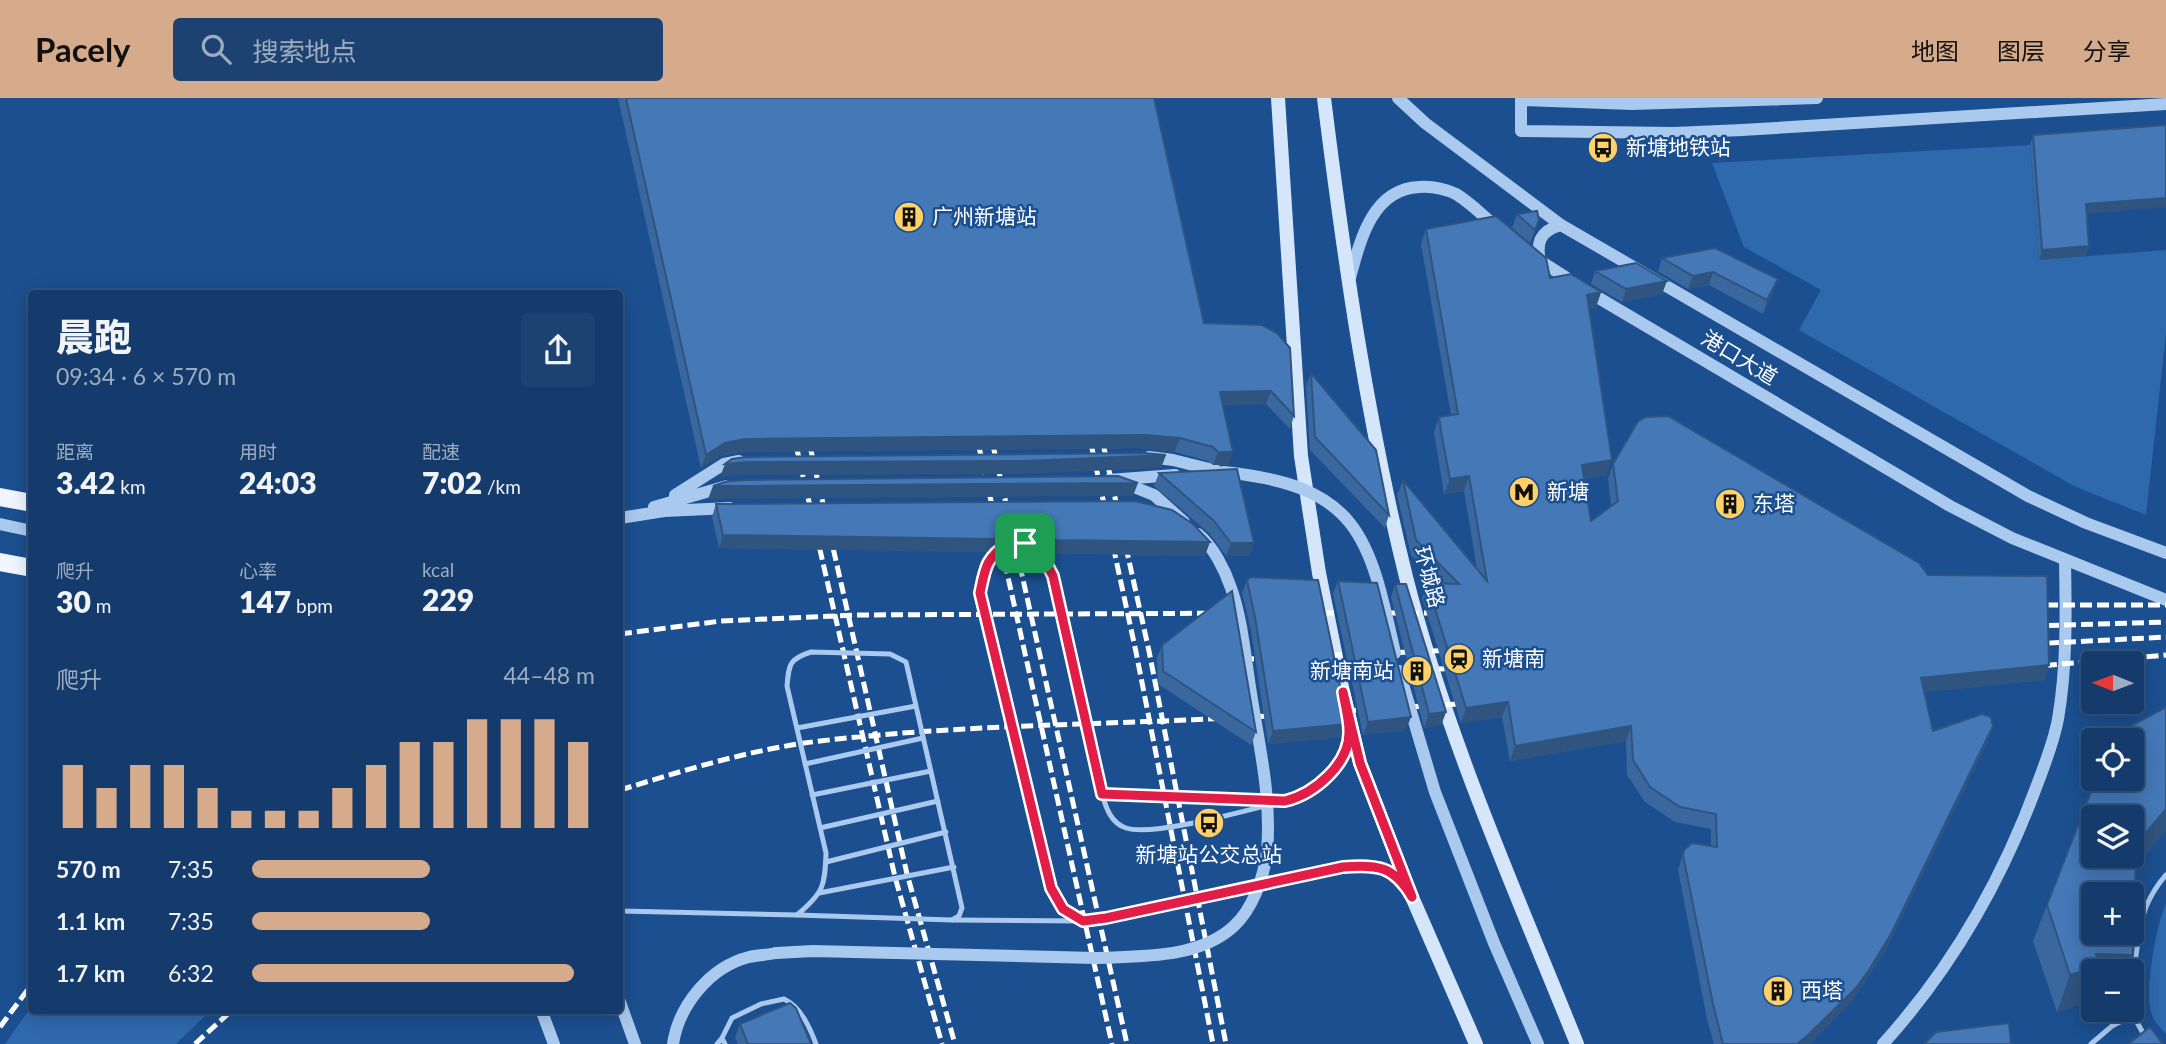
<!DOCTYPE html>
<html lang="zh">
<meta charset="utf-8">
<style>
body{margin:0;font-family:Lato,"Noto Sans SC",sans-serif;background:#1d4271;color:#f1f3f6;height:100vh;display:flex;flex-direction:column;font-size:26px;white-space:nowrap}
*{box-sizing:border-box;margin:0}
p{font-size:23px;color:#9dadc1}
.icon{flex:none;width:38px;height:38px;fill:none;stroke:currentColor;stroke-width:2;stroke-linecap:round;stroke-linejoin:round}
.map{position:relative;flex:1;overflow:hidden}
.drawer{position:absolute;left:28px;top:192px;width:595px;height:724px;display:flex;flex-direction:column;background:#143b6b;border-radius:7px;box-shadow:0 4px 18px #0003,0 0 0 2px #33557e}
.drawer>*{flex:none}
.needle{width:46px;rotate:271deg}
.controls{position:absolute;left:2081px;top:553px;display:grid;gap:14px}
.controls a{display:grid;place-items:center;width:63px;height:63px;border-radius:7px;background:#143b6b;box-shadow:0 4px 18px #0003,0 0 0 2px #33557e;font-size:35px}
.pin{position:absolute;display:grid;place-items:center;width:60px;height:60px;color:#fff;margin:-30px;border-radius:14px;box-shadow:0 4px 10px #0006}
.round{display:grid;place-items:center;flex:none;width:74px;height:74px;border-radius:7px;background:#1d4271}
.headline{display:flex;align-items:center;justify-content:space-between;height:119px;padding:0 28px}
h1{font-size:38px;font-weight:800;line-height:52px}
.figures{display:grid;grid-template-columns:repeat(3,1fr);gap:10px;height:119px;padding:7px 28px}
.figures div{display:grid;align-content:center}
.figures b{font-size:30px;font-weight:800}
.figures small{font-size:19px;font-weight:400}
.figures p{font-size:19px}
.chart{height:196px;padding:14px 28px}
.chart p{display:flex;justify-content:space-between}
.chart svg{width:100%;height:126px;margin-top:7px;stroke:#d6ab8b;stroke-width:6}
ul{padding:0 28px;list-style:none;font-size:23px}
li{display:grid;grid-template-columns:112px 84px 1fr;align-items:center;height:52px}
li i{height:18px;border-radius:9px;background:#d6ab8b}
header{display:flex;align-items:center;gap:42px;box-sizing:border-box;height:98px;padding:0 35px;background:#d6ab8b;color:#111}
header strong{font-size:33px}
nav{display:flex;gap:38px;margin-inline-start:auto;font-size:24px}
.search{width:490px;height:63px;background:#1d4271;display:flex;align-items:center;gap:18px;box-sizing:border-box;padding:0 24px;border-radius:7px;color:#9dadc1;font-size:26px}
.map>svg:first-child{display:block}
.green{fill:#2e69ad}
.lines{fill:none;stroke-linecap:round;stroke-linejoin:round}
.service{stroke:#a9c9ee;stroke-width:5}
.tertiary{stroke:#a9c9ee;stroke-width:12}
.secondary{stroke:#d6e6fa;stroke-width:14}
.primary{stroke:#f0f6ff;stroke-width:18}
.rail{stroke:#fff;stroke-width:5;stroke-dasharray:12 5;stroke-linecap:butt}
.service-bridge{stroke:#a9c9ee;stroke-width:5}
.tertiary-bridge{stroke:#a9c9ee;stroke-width:12}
.wall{fill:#3a679d;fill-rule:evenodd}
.shaded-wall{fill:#305480}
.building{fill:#4478b7;stroke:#305480;stroke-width:2;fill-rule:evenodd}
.route-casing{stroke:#fff;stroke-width:14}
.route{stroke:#e11d48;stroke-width:9}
.labels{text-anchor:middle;stroke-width:5;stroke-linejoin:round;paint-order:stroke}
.poi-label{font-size:21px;fill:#fff;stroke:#1b4f8f;text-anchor:start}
.street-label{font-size:21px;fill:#fff;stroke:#1b4f8f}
</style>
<header>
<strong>Pacely</strong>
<div class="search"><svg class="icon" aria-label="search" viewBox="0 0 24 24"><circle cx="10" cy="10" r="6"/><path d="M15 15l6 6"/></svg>搜索地点</div>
<nav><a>地图</a><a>图层</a><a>分享</a></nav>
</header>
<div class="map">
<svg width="2166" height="946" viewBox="0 0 2166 946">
<rect width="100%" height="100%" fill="#1b4f8f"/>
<!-- green -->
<path class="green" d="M2030,47L2039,162L2166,152V235L2146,417L2074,388L1799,232L1821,192L1744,149L1712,65Z
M2166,806V936C2160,929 2153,923 2151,914C2145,892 2156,826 2166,806Z
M31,909L32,914H209L176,946H5Z"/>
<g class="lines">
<!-- service -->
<path class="service" d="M1285,703C1318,695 1339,670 1349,639
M620,813L797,817
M952,822L1083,823
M722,940L732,920L761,906L784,901C801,909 810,930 816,946
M717,946L722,940L725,946
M2091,946L2112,928L2134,917
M2153,946C2145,938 2138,930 2135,918C2129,898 2138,830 2146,809C2151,797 2158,786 2166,777"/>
<!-- tertiary -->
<path class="tertiary" d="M1398,0L1425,25L1561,127L2028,398L2086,425L2166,455
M1817,0L1632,6L1521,2V33L1674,35L1742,32L2166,6
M1534,159L1592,196L1950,408L2012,440L2166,502
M1540,164C1536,144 1540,133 1561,127
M1350,180C1360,143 1372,91 1419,89C1431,88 1445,91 1456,96C1471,105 1484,119 1498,130
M1121,384L1154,397L1184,424
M0,426L32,433
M620,904L635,946
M542,914L554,946
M673,946C679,907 710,869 749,859C758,857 767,857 776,855
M1883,946C1951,871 2002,782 2037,687C2045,666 2054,643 2058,621C2067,569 2066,515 2065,462"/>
<!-- secondary -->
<path class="secondary" d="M1278,0L1301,358L1319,475L1343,594L1360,665L1412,799L1476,946
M1324,0C1344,161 1367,322 1406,479C1447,641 1515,792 1577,946"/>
<!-- primary -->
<path class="primary" d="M0,399L32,405
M0,464L32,470"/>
<!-- rail -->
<path class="rail" d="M975,331L1112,946
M1088,332L1136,554L1213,946
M1100,332L1149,553L1226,946
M793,334L895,779L942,946
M990,334L1127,946
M807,335L907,776L955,946
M2029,507H2166
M1305,515H1445
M2030,528L2166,524
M620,536L721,523L855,517L1266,515
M2030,546L2166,539
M1313,558L1456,552
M1225,562L1274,560
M2028,569L2166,557
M1320,576L1463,570
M1225,580L1278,577
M1327,614L1473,605
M620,692C685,672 752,651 820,643C974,625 1130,627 1285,617
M0,929L32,886
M195,946L230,914"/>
<!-- service-bridge -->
<path class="service-bridge" d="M1014,445C989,447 984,474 980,495L1051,790L1063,811L1083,823L1106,820L1343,769C1377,766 1394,768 1412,799
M1031,447L1038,449L1053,478L1102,696C1106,710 1111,725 1126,730C1155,739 1250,711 1285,703
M811,554L890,556L906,564L962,810L959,818L952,822L797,817C823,795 825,789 826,755L787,588C789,566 789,561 811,554Z
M797,630L916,608
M805,666L923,640
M1102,696L1267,702
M812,697L931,673
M820,730L938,703
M826,764L946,734
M819,795L954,769"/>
<!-- tertiary-bridge -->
<path class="tertiary-bridge" d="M1149,359L1173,362L1217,373
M1224,374C1358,388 1369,436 1395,555
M1109,382L1175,377
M675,397L724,366L739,363
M654,409L727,388
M620,420L664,413L730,410
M1399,573L1435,694L1494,845L1538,946
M776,855L813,853L1095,860C1141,858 1197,861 1233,829C1253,811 1264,779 1267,753C1272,698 1258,643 1250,589C1245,557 1242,521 1231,490C1225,472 1213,448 1198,436"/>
</g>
<!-- wall -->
<path class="wall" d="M618,0H1154L1204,225L1294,318L1290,331L1266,306L1223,307L1233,354L1228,367H1213L1208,363L1175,354L1140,350L740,354L720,358L701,370Z
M2033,37L2087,116L2089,148L2085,158L2039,162L2030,47Z
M1517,116L1539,122L1530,145L1512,130Z
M1426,131L1550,180L1601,194L1596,209L1589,210L1607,377L1584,381L1591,423L1611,408L1608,381L1613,366L1928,477L2049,567L2044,582L1924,594L1933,633L1993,628L1988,643L1886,851L1863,887L1850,905L1809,946H1714L1707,921L1678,772L1684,752L1711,748V731L1675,724L1645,704L1627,677L1626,643L1510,663L1502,619L1461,625L1422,500L1427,485H1438L1411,457L1397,397L1403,382L1477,471L1464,393L1444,396L1434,334L1439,319L1451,317L1421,146Z
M1662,160L1778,181L1773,194L1763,216L1709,187L1688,191L1658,173Z
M1595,173L1662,196L1622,204L1591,186Z
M1311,275L1389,417L1385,430L1310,352L1306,288Z
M1159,375L1254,445L1249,458H1226L1210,436L1154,388Z
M1135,403L1205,458L1047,455L1041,445L1039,444L1035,455L1004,454L1009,443L1002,444L990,454L719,450L712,419L716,406Z
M1247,482L1343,639L1268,646L1251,532L1242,495Z
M1338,483L1406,632L1363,637L1333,496Z
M1395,486L1446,614L1441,627L1424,630L1391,499Z
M1162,547L1256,634L1251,647L1158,586L1157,560Z
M2112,638L2166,733L2136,768L2086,904L2057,914L2033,843ZM2093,719H2132V758H2118L2121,760H2100V758H2093Z
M740,926L811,946H738L735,939Z"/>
<!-- shaded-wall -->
<path class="shaded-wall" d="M2166,100V109L2082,116L2086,106Z
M2089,148L2085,158L2039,162L2042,152Z
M1713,174L1709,187L1688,191L1693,178Z
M1778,181L1773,194L1763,216L1767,202Z
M1667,183L1662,196L1622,204L1626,191Z
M1601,194L1596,209L1581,212L1587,197Z
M1271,293L1266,306L1215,308L1220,294Z
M1145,337L1180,340L1175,354L1140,350L740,354L720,358L701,370L706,357L725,345L745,341Z
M1218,354H1233L1228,367H1213Z
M1166,357L1161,370L1020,376L742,377L720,379L725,366L747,364Z
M1612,362L1607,377L1576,382L1582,367Z
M1469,378L1464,393L1444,396L1450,381Z
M1138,385L1133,398L708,401L713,388Z
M1029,427L1024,441L1040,442L1035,455L1004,454L1009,443L1002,444L990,454L719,450L723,437L1007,430Z
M1052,442L1210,444L1205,458L1047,455Z
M1231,445H1254L1249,458H1226Z
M2049,567L2044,582L1915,595L1921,580Z
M1508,604L1502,619L1461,625L1466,610Z
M1446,614L1441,627L1424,630L1429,616Z
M1411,619L1406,632L1363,637L1368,624Z
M1348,626L1343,639L1268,646L1273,633Z
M1631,628L1626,643L1510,663L1515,648Z
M1993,628L1988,643L1886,851L1863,887L1850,905L1809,946H1797Z
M2166,711V733L2133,771L2146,735Z
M2096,856L2133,857L2127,873H2093V893H2090L2086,904L2057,914L2070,877Z"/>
<!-- building -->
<path class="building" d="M626,0H1154L1204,225L1262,227L1277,235L1290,250L1294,318L1271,293L1220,294L1233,354H1218L1213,349L1180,340L1145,337L745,341L725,345L706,357Z
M2166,27V100L2086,106L2089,148L2042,152L2033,37Z
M1537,113L1539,122L1535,132L1517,116Z
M1496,118L1546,160L1550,180L1571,176L1601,194L1587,197L1612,362L1582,367L1591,423L1618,403L1613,366L1638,323L1646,319L1668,318L1919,465L1928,477L2047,478L2049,567L1921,580L1933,633L1982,616L1991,619L1993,628L1891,836L1869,872L1856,890L1807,938L1797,946H1723L1713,906L1683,757L1684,752L1692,745L1717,749L1716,716L1680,709L1650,689L1633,662L1631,628L1515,648L1508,604L1466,610L1427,485L1459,486L1416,442L1403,382L1487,483L1469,378L1450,381L1442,339L1439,319L1458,316L1426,131Z
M1715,150L1778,181L1767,202L1713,174L1693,178L1662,160Z
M1636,165L1667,183L1626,191L1595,173Z
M1311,275L1376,352L1389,417L1315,339Z
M1144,355L1166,357L1025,363L747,364L725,366L732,361L746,359Z
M1237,371L1254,445H1231L1214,423L1159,375Z
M1118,378L1138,385L713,388L728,383L747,382Z
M1135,403L1172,412L1193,426L1210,444L1052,442L1046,431L1029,427L1007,430L994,441L723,437L716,406Z
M1018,438H1028L1040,442L1009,441Z
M1250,479L1318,482L1348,626L1273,633L1255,519L1247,482Z
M1338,483L1377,485L1411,619L1368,624Z
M1395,486H1406L1446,614L1429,616Z
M1232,493L1256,634L1163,573L1162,547Z
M2166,609V711L2146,735L2132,722V719H2129L2118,710L2115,719H2093V758H2099L2098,760L2136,761L2133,857L2096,856L2100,868L2070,877L2047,807L2096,681H2132V642H2111L2112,638ZM2093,796H2132V835H2093Z
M790,905L796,910L811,946H748L740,926Z
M2009,925L2011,946H1924L1936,934Z
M2150,929L2163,946H2128Z"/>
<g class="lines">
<!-- route casing -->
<g class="route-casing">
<path id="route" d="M1009,445H1025L1038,449L1053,478L1102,696L1285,703C1314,696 1350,666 1349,633C1349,621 1345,607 1343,594L1360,665L1412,799C1394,768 1377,766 1343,769L1106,820L1083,823L1063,811L1051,790L980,495C985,470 986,459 1009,445Z"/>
</g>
<!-- route -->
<use href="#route" class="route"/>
</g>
<!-- icons -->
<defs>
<g id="bus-disc" transform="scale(1.575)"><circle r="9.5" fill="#ffd166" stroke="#1b4f8f"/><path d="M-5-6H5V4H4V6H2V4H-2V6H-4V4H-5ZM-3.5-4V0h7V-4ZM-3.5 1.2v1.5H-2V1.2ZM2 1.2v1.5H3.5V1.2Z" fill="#111"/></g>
<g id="building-disc" transform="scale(1.575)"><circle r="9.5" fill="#ffd166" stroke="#1b4f8f"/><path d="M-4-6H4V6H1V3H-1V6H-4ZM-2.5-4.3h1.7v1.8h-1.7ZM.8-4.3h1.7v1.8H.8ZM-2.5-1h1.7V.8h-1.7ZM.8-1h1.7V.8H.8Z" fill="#111"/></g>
<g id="metro-disc" transform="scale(1.575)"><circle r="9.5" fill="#ffd166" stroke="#1b4f8f"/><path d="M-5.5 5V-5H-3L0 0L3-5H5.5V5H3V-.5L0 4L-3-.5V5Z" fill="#111"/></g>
<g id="station-disc" transform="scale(1.575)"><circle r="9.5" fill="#ffd166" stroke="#1b4f8f"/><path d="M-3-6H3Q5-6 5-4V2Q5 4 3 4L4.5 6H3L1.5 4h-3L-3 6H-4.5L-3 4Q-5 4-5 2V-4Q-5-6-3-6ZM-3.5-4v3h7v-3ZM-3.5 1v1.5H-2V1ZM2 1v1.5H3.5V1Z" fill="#111"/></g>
</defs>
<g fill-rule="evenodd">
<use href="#bus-disc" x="1603" y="50"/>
<use href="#building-disc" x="909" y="119"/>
<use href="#metro-disc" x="1524" y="394"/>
<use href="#building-disc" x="1730" y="406"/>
<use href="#station-disc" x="1459" y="561"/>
<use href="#building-disc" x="1417" y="573"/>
<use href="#bus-disc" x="1209" y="725"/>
<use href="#building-disc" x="1778" y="893"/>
</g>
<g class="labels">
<!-- poi labels -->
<g class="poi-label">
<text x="1626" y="57">新塘地铁站</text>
<text x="932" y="126">广州新塘站</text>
<text x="1547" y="401">新塘</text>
<text x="1753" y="413">东塔</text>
<text x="1482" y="568">新塘南</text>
<text x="1394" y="580" text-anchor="end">新塘南站</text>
<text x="1209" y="764" text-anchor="middle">新塘站公交总站</text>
<text x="1801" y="900">西塔</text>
</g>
<!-- street labels -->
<g class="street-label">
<text transform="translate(1739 260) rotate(31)" y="7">港口大道</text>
<text transform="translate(1429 479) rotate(75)" y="7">环城路</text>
</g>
</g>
</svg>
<div class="controls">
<a><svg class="needle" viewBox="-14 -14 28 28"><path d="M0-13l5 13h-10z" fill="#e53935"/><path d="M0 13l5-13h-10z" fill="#9dadc1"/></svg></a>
<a><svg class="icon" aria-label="locate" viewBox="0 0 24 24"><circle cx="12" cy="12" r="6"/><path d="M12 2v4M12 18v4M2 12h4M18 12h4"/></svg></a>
<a><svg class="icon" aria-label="layers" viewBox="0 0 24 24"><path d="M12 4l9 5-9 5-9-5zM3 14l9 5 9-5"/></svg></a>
<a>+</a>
<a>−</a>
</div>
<div class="pin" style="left:1025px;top:445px;background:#1e9e55"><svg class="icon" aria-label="arrive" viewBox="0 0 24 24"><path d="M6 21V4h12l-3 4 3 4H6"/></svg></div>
<section class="drawer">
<div class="headline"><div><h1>晨跑</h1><p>09:34 · 6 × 570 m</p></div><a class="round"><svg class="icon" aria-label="share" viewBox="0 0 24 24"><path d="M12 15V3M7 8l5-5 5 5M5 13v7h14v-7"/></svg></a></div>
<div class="figures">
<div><p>距离</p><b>3.42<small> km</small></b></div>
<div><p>用时</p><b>24:03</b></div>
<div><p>配速</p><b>7:02<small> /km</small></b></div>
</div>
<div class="figures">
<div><p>爬升</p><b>30<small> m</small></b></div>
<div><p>心率</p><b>147<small> bpm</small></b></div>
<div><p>kcal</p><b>229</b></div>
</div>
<div class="chart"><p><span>爬升</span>44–48 m</p>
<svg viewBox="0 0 160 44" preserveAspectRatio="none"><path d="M5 44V22M15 44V30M25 44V22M35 44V22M45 44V30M55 44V38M65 44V38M75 44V38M85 44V30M95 44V22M105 44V14M115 44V14M125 44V6M135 44V6M145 44V6M155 44V14"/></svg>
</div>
<ul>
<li><b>570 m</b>7:35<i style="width:52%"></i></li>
<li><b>1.1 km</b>7:35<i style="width:52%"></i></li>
<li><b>1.7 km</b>6:32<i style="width:94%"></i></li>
</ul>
</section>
</div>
